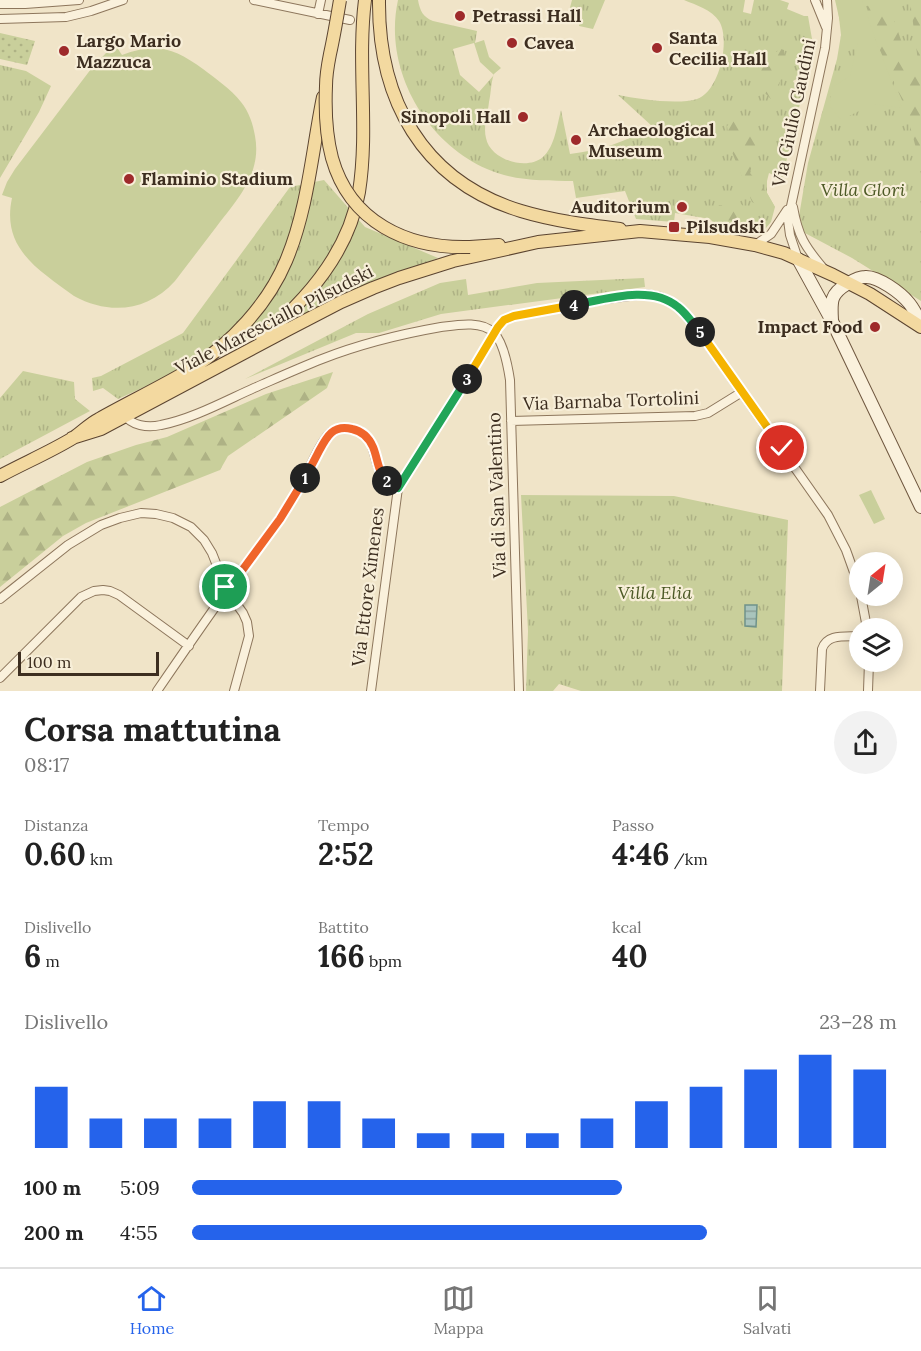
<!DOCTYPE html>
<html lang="it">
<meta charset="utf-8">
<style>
body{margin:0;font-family:Lora,serif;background:#f2f2f2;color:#222;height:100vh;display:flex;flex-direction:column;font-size:22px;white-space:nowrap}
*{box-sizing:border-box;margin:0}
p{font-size:20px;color:#767676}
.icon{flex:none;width:33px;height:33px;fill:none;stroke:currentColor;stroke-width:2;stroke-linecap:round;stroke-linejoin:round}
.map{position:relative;height:691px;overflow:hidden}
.details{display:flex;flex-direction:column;background:#fff;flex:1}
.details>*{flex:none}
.needle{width:39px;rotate:30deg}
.controls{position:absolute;left:849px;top:552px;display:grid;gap:12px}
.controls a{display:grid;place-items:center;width:54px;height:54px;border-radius:50%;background:#fff;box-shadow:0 3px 15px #0003;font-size:30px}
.scale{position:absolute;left:18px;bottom:15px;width:141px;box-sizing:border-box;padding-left:6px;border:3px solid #3d2e20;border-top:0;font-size:16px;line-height:21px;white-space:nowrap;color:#3d2e20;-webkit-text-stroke:4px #f7eed8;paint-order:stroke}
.pin{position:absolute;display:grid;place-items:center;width:51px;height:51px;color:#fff;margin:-26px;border:3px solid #fff;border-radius:50%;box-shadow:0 2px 6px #0007}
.km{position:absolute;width:30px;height:30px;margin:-15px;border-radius:50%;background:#222;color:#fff;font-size:16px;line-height:30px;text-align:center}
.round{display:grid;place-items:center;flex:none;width:63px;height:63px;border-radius:32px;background:#f2f2f2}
.head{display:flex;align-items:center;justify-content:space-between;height:102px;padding:0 24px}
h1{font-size:33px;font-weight:700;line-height:45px}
.stats{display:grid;grid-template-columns:repeat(3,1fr);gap:9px;height:102px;padding:6px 24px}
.stats div{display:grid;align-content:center}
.stats b{font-size:30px;font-weight:700}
.stats small{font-size:16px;font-weight:400}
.stats p{font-size:16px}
.chart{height:168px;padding:12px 24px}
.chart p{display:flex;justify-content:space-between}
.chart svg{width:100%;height:108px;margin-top:6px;stroke:#2563eb;stroke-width:6}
ul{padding:0 24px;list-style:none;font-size:20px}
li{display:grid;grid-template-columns:96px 72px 1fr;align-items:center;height:45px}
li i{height:15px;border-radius:8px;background:#2563eb}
.dock{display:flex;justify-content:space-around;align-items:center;height:84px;border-top:2px solid #e0e0e0;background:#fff;font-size:16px;color:#767676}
.dock a{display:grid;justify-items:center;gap:3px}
.dock .on{color:#2563eb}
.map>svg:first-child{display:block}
.grass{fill:url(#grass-tufts);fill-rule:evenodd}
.forest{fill:url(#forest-firs)}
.garden{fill:url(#garden-dots)}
.pitch{fill:#c9cf9b}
.water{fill:url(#water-rules);stroke:#6f938a;stroke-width:1.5}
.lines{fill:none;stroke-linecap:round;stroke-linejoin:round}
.street-casing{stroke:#8d765c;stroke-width:10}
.secondary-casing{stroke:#6f573f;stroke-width:14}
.primary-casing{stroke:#5b4430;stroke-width:14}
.street{stroke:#faf1dc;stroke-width:8}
.secondary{stroke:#faf1dc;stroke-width:12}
.primary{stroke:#f3d9a0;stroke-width:12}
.primary-bridge-casing{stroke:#5b4430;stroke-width:14;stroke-linecap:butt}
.primary-bridge{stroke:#f3d9a0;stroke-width:12}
.split-1-casing{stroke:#fff;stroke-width:12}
.split-2-casing{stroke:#fff;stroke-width:12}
.split-3-casing{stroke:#fff;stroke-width:12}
.split-4-casing{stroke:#fff;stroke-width:12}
.split-5-casing{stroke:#fff;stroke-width:12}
.split-6-casing{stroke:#fff;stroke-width:12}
.split-1{stroke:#f0652b;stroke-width:8}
.split-2{stroke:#f0652b;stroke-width:8}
.split-3{stroke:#22a559;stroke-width:8}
.split-4{stroke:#f5b400;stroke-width:8}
.split-5{stroke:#22a559;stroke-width:8}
.split-6{stroke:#f5b400;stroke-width:8}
.poi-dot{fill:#9e2a2b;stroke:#f7eed8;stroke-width:2}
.labels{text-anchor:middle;stroke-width:4.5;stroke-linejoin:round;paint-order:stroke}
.poi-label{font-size:18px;font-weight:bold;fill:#3d2e20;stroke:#f7eed8;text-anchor:start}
.street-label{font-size:18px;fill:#3d2e20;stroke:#f7eed8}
.park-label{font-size:18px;font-style:italic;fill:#4d5a26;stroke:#f7eed8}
</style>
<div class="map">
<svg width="921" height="691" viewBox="0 0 921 691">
<defs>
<pattern id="grass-tufts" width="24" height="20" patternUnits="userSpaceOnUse" patternTransform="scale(1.5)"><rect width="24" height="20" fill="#c9cf9b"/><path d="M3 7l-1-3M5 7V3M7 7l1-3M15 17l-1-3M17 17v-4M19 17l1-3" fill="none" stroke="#aeb285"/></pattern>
<pattern id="forest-firs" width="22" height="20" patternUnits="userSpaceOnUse" patternTransform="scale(1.5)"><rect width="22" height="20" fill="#c9cf9b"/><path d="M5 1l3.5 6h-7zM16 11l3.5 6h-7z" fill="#aeb285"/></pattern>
<pattern id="garden-dots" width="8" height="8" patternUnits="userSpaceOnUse" patternTransform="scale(1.5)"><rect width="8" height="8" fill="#c9cf9b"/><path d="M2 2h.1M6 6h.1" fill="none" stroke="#aeb285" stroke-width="1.8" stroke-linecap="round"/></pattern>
<pattern id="water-rules" width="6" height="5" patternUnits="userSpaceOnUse" patternTransform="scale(1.5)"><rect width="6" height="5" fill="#a9c4bc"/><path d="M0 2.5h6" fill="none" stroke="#8ba098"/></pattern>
</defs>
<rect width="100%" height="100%" fill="#f0e4c8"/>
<!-- grass -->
<path class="grass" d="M398,0H418C420,11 423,17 433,21L477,31L475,43L484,40L489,57L501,68C499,70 496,72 494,74C491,81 491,94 489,102C488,113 483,127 486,138C490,160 527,171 543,157C555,146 557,125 561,110L570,154C602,150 624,142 653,127L618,95C638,99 678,105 697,99C719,92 731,40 719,21C712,10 696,5 684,0H745L743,12L751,14L754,0H780L789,3L787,9L804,16H808L812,39L804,75L793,81L799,92L803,91L782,179L769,173L767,181V193L775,207L771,222L761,234L721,230L710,219L675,213L674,222L636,219L625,191L576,198L573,181C545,181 513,181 487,169C424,141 383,68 398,0ZM474,43L480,62L494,75L479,92L460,75L453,49Z
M572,0H605L593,29L579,26L580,22L567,19Z
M837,0H921V301L852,258L803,232L799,216L808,163L837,59L841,35Z
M0,65L26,71L51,86L39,112L0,178Z
M324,180L365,227L438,258L310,311L118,399L103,388L93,391L92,378L101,376L183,333L290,187Z
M644,278L645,287L441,314L379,333H356L245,379L368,314L440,283L466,279L468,295L537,283Z
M23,371L74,382L75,399L90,411L0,459V398Z
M521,495L674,496L788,520L782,691H581L559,684L553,691H526L528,631Z"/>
<!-- forest -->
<path class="forest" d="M868,0H887L910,66L918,61L910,0H921V167L905,107L868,23Z
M780,49L784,50L785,64L776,96L771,99L754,82L760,65Z
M734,119L757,143L750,173L767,193L775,207L768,210L752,202L730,147L727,126Z
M739,202L750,213L767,224L761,234L721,230L714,215L719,205L730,206Z
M333,372L327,388L228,456L220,470L86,523L63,536L0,587V507L87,462L136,445L167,437L266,394Z"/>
<!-- garden -->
<path class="garden" d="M0,33L35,41L27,65L0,59Z"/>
<!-- pitch -->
<path class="pitch" d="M835,0H862L877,44L902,108L873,104L841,120L830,106L831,88L850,76L858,43L841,26Z
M116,46L122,55C155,42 175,48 203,69C216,79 231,89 241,102C249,112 253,124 255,136C262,173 238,199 217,226C203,244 189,263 175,281C147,312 109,315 74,296C39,270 1,249 12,198L2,195L7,182L15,169L91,69L106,53Z
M871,490L885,519L874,524L859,495Z"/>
<!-- water -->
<path class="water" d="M745,605H757L756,627L745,626Z"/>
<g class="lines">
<!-- street casing -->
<g class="street-casing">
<path id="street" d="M254,0L350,20
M815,0L826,27
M0,4H25L79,0
M318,14L321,0
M0,19L66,17L91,11L123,0
M793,207C798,236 805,247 824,269
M755,245L771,234L787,210
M798,259L790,235L788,220L825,48L828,18L827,0
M124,414C131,426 148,428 161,425C192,419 225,401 254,388C277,378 299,368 322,359C360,344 401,334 441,327C456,325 482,320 494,333C504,343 508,367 510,380L519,691
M511,421L695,416L708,413L742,392
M861,596L867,628
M0,599L68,545L101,525L120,518L141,513L156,514L173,518L191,527L204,540L212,553L227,591L243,613L247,622L249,636L234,691
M0,678L81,597L94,591L103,590L110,591L119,595L189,646
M157,691C183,653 209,615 236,578C257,550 279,522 297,492C305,479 321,439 331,432C336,429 343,428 348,428C377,431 371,456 381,473C385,479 391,484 398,488
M371,691L398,488L472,371L498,326L504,320L514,316L606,299L645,294L661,297L680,308L705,340L828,515L846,550L860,589
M820,691L822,649C827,633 846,637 860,636
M868,691L869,662"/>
</g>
<!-- secondary casing -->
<g class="secondary-casing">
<path id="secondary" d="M798,259L832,321L921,507
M832,320C831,302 830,294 847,284C852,281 858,277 865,277C878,276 901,293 909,303C914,309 917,316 921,323"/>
</g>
<!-- primary casing -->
<g class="primary-casing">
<path id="primary" d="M379,0C378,99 422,181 521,211C554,221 587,225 620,229
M470,247L499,245
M262,337C307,300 349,251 359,192C369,129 357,64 365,0
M72,438L101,429L287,330L341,302L373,288L399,278L453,261L538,242L640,231L710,237L755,245L784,253L833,275L870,294L921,327
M0,476C24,463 50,452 73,438C82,432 89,424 99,419C129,402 161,387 191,369C231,344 268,304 286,261C308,209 312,151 323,97"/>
</g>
<!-- street -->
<use href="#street" class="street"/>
<!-- secondary -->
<use href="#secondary" class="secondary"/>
<!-- primary -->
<use href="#primary" class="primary"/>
<!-- primary-bridge casing -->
<g class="primary-bridge-casing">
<path id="primary-bridge" d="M340,0C337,18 334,36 330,54C328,64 326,75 326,86C325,109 326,135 332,158C350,222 407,249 470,247"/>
</g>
<!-- primary-bridge -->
<use href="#primary-bridge" class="primary-bridge"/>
</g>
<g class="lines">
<!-- split-1 casing -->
<g class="split-1-casing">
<path id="split-1" d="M225,587L227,591L280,519L305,478"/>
</g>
<!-- split-2 casing -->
<g class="split-2-casing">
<path id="split-2" d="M305,478C309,470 314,461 318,453C326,438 332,424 352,429C362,431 369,438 373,447C378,459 377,470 387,481"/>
</g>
<!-- split-3 casing -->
<g class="split-3-casing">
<path id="split-3" d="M387,481L398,488L467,379"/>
</g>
<!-- split-4 casing -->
<g class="split-4-casing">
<path id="split-4" d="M467,379L498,327L504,320L514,316L574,305"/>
</g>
<!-- split-5 casing -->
<g class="split-5-casing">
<path id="split-5" d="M574,305C606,299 651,284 678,307C687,314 693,324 700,332"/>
</g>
<!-- split-6 casing -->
<g class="split-6-casing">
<path id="split-6" d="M700,332L782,448"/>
</g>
<!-- split-1 -->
<use href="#split-1" class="split-1"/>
<!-- split-2 -->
<use href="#split-2" class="split-2"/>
<!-- split-3 -->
<use href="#split-3" class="split-3"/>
<!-- split-4 -->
<use href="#split-4" class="split-4"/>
<!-- split-5 -->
<use href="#split-5" class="split-5"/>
<!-- split-6 -->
<use href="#split-6" class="split-6"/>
</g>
<!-- markers -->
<g class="poi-dot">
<circle cx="460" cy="16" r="6"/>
<circle cx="512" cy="43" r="6"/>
<circle cx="657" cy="48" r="6"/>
<circle cx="64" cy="51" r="6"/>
<circle cx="523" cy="117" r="6"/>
<circle cx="576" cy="140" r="6"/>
<circle cx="129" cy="179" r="6"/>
<circle cx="682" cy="207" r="6"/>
<rect x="668" y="221" width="12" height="12" rx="3"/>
<circle cx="875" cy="327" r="6"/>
</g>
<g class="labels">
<!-- poi labels -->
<g class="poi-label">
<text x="472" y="22">Petrassi Hall</text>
<text x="669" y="44">Santa<tspan x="669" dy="21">Cecilia Hall</tspan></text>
<text x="76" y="47">Largo Mario<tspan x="76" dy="21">Mazzuca</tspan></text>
<text x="524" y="49">Cavea</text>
<text x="511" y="123" text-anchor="end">Sinopoli Hall</text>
<text x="588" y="136">Archaeological<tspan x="588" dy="21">Museum</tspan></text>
<text x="141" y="185">Flaminio Stadium</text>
<text x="670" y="213" text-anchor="end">Auditorium</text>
<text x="686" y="233">Pilsudski</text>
<text x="863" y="333" text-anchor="end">Impact Food</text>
</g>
<!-- street labels -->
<g class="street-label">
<text transform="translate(794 113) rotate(-78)" y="6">Via Giulio Gaudini</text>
<text transform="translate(274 320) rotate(-27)" y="6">Viale Maresciallo Pilsudski</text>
<text transform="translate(611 401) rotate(-2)" y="6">Via Barnaba Tortolini</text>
<text transform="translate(497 495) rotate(-92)" y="6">Via di San Valentino</text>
<text transform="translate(368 587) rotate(-83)" y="6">Via Ettore Ximenes</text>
</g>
<!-- park labels -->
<g class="park-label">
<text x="863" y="196">Villa Glori</text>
<text x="655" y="599">Villa Elia</text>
</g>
</g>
</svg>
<div class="controls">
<a><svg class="needle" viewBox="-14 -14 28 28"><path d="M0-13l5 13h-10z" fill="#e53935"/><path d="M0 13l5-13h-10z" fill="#767676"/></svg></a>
<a><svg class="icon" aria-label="layers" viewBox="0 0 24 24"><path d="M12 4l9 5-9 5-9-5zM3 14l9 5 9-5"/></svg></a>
</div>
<div class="scale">100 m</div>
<div class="pin" style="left:225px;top:587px;background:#1e9e55"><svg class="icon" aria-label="arrive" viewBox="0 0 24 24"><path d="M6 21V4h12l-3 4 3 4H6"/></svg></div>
<div class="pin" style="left:782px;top:448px;background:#d93025"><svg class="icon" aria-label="check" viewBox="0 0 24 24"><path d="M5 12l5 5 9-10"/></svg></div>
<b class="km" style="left:305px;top:478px">1</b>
<b class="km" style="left:387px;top:481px">2</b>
<b class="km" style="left:467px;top:379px">3</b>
<b class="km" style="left:574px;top:305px">4</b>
<b class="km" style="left:700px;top:332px">5</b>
</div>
<section class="details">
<div class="head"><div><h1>Corsa mattutina</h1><p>08:17</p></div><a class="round"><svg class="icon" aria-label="share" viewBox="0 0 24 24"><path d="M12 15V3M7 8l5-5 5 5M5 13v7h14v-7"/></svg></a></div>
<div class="stats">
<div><p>Distanza</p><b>0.60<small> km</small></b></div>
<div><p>Tempo</p><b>2:52</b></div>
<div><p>Passo</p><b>4:46<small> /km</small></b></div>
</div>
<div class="stats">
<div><p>Dislivello</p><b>6<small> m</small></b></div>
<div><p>Battito</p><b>166<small> bpm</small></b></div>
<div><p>kcal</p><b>40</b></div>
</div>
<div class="chart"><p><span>Dislivello</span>23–28 m</p>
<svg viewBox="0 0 160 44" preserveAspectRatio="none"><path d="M5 44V19M15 44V32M25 44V32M35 44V32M45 44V25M55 44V25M65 44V32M75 44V38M85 44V38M95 44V38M105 44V32M115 44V25M125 44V19M135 44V12M145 44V6M155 44V12"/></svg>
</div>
<ul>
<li><b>100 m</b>5:09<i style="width:61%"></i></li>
<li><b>200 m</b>4:55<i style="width:73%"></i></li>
</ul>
</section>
<nav class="dock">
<a class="on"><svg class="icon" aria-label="home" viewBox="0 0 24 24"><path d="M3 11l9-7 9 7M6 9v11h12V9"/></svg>Home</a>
<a><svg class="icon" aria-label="map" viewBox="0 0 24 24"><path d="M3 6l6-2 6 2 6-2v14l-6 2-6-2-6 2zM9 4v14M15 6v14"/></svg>Mappa</a>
<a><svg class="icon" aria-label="saved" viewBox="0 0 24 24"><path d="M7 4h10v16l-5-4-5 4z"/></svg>Salvati</a>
</nav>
